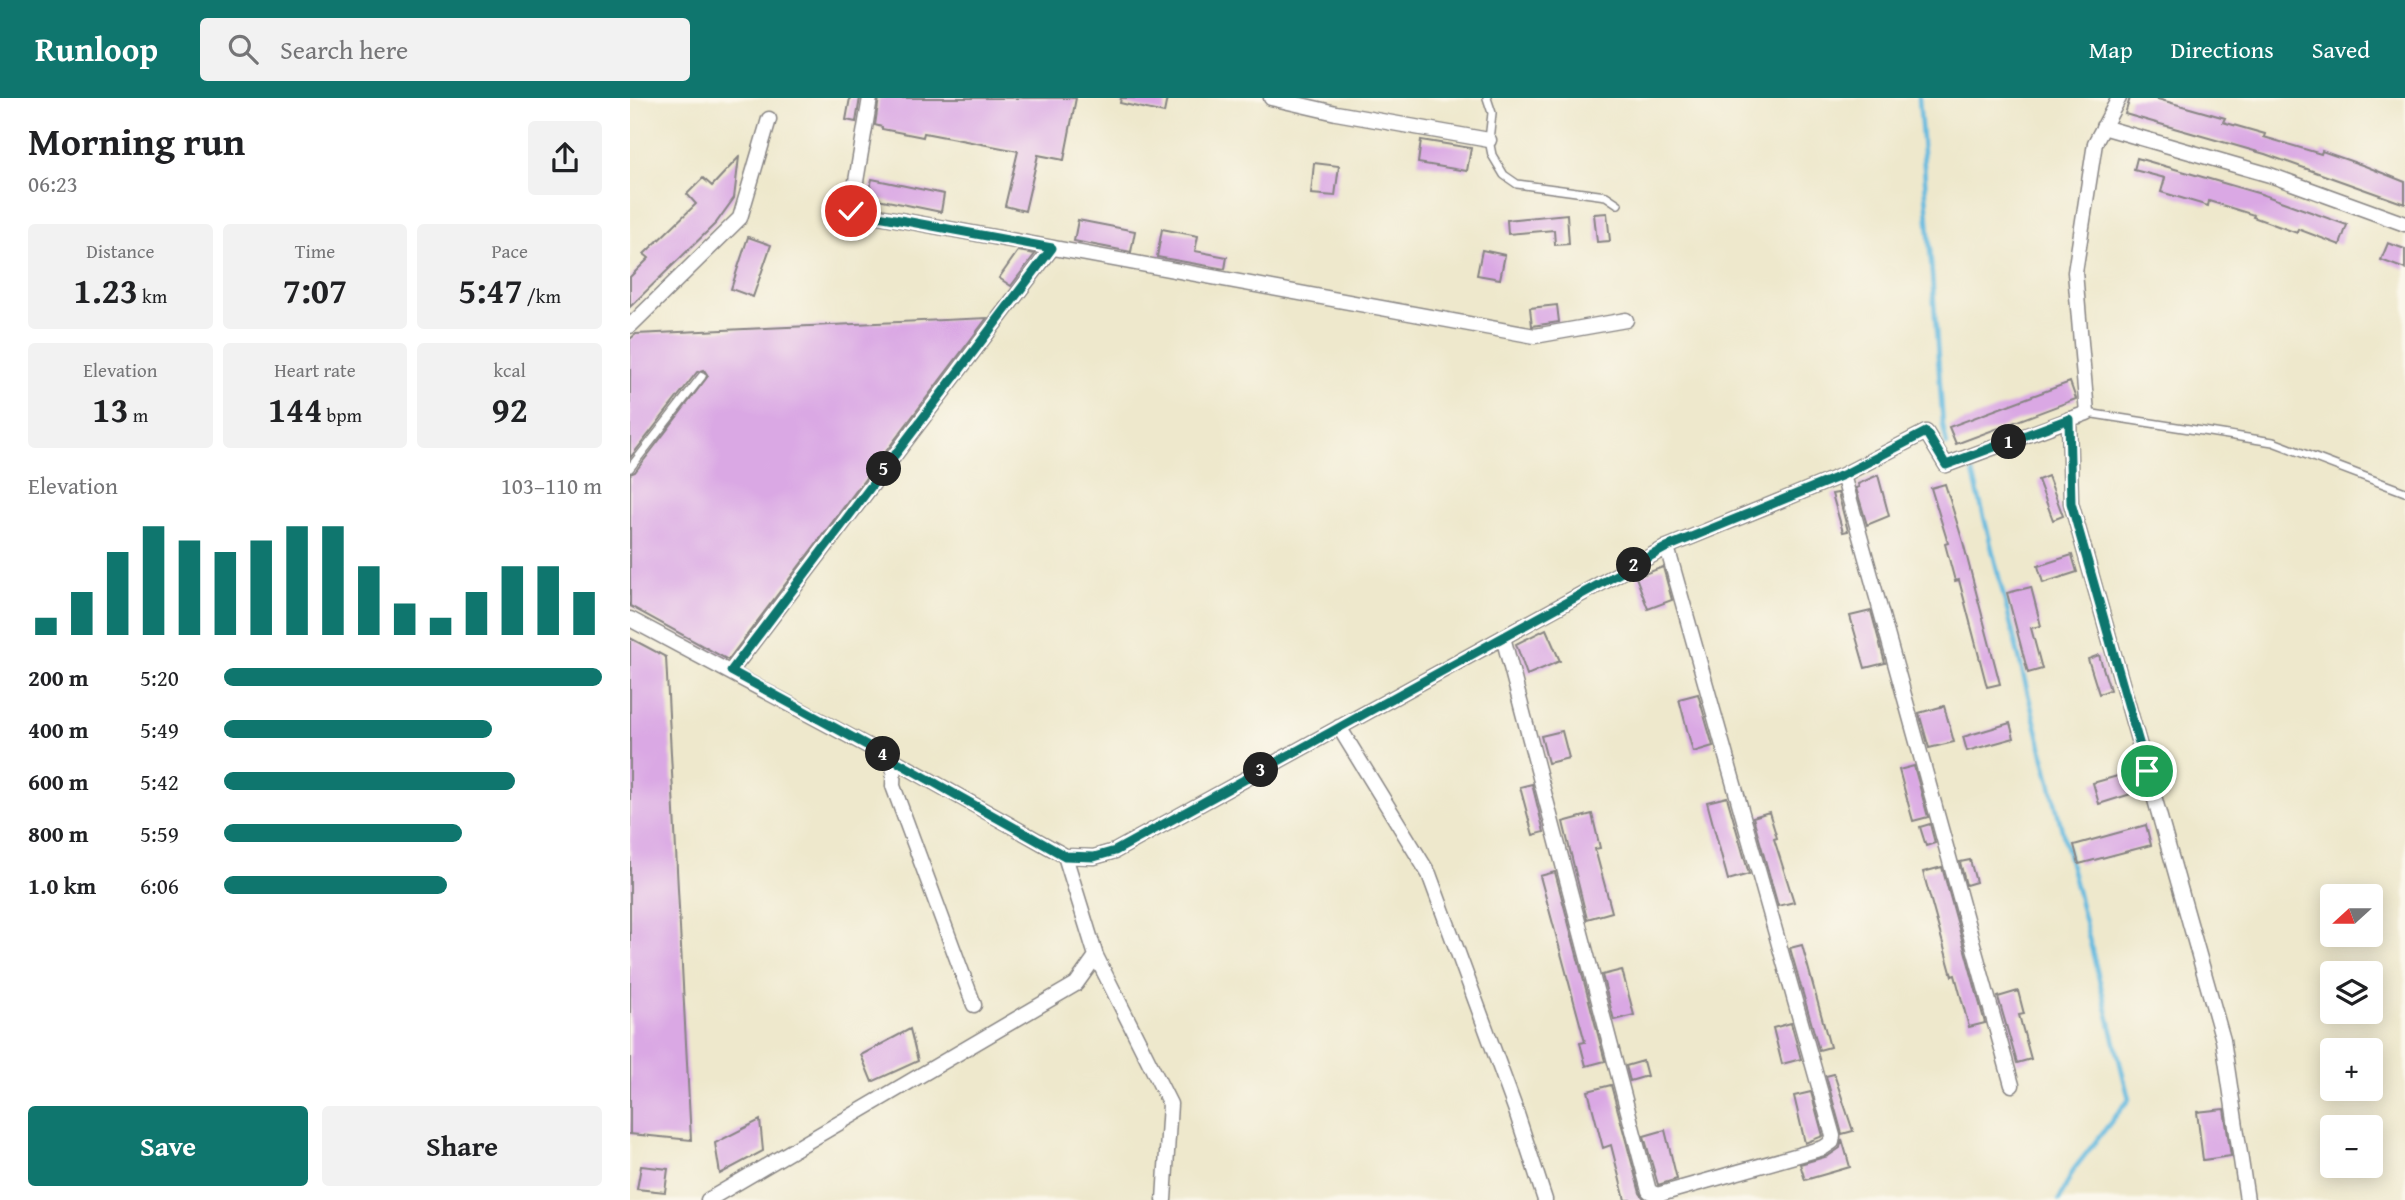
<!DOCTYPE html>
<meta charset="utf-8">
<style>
body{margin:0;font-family:"Gentium Book Plus",serif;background:#f2f2f2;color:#202124;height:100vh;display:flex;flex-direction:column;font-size:26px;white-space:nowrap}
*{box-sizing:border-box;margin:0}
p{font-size:23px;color:#757577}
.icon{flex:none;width:38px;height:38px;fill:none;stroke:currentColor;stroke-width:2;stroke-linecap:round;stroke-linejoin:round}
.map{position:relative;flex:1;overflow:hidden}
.drawer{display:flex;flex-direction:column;background:#fff;width:630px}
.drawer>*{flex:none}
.needle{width:46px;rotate:249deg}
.controls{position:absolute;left:1690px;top:786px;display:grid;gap:14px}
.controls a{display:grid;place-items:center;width:63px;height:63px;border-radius:7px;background:#fff;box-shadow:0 4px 18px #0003;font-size:35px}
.pin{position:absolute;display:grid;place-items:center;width:60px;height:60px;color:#fff;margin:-30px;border:4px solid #fff;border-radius:50%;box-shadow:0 2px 7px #0007}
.km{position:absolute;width:35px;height:35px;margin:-18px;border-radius:50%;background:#222;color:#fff;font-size:19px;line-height:35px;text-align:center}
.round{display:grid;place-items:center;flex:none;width:74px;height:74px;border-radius:7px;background:#f2f2f2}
.head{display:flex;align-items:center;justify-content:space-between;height:119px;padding:0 28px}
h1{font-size:38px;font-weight:600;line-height:52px}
.stats{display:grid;grid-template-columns:repeat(3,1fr);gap:10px;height:119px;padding:7px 28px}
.stats div{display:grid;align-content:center;border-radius:7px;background:#f2f2f2;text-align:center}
.stats b{font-size:35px;font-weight:600}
.stats small{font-size:19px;font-weight:400}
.stats p{font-size:19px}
.chart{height:196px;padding:14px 28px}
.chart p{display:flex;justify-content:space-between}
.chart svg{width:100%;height:126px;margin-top:7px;stroke:#0f766e;stroke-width:6}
.action{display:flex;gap:14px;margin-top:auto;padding:14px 28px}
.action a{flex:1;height:80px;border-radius:7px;background:#0f766e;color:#fff;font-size:28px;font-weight:600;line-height:80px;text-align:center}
.action a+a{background:#f2f2f2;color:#202124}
ul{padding:0 28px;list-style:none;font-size:23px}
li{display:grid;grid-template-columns:112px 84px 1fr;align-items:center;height:52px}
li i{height:18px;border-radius:9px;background:#0f766e}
header{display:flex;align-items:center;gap:42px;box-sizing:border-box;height:98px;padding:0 35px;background:#0f766e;color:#fff}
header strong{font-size:33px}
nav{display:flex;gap:38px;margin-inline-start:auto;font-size:24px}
.search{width:490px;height:63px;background:#f2f2f2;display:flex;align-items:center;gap:18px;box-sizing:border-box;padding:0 24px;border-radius:7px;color:#757577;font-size:26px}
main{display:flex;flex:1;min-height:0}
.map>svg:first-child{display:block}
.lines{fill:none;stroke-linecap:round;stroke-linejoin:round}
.stream{stroke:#62b9df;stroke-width:4.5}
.building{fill:#daa8e4}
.service-casing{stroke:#888584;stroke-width:10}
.minor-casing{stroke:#888584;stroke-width:17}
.service{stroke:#fff;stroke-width:7}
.minor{stroke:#fff;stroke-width:14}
.route-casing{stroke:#fff;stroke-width:14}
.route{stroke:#0f766e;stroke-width:9}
</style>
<header>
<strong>Runloop</strong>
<div class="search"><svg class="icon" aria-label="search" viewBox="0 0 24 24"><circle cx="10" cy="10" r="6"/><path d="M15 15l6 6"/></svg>Search here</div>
<nav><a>Map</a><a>Directions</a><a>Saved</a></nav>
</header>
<main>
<section class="drawer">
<div class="head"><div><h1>Morning run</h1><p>06:23</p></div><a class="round"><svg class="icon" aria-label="share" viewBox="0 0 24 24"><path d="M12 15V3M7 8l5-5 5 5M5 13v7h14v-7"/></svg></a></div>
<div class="stats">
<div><p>Distance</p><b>1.23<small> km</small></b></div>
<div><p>Time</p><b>7:07</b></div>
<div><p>Pace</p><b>5:47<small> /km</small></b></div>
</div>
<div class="stats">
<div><p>Elevation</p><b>13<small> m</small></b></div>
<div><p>Heart rate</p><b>144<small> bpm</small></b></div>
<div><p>kcal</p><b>92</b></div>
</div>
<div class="chart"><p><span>Elevation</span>103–110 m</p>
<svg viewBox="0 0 160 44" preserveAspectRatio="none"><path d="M5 44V38M15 44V29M25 44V15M35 44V6M45 44V11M55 44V15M65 44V11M75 44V6M85 44V6M95 44V20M105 44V33M115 44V38M125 44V29M135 44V20M145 44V20M155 44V29"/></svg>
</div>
<ul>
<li><b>200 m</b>5:20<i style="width:100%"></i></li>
<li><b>400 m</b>5:49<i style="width:71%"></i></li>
<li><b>600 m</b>5:42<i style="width:77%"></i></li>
<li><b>800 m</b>5:59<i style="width:63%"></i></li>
<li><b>1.0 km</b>6:06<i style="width:59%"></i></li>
</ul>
<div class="action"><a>Save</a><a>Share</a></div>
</section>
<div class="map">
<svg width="1775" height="1102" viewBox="0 0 1775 1102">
<rect width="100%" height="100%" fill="#fbf7ec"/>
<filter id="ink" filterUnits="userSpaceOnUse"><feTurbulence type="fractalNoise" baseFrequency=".0143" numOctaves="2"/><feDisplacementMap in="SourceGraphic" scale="14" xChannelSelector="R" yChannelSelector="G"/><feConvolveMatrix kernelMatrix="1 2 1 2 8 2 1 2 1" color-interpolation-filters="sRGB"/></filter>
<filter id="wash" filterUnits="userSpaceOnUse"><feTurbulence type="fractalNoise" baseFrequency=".00686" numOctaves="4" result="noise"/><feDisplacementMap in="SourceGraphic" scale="28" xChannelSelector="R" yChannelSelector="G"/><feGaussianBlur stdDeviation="1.57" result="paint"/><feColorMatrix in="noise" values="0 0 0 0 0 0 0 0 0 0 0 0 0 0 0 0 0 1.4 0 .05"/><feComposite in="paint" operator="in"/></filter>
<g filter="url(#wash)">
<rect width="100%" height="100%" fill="#eee8cc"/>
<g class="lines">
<!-- stream -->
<path class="stream" d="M1289,0L1313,327L1317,347
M1343,375L1499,1001L1444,1071L1429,1102"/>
</g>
<g id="blocks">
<!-- building -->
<path class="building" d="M220,0H230L226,24L216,22Z
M249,0H446L434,62L408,57L395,113L375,108L388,53L294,35L293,39L252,31V29L245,27Z
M491,0H537L534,15L490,5Z
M1500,0H1524L1549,7L1595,20L1593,24L1635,36L1634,39L1691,56L1692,53L1735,68L1775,84V106L1635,56L1495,16Z
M791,42L841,50L837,73L788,65Z
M109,59L104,100L86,125L0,209V179L19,160L14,156L66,106L57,96L73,80L82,88Z
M1507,60L1631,96L1717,127L1710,147L1668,131L1667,135L1623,119L1624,117L1579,103L1578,108L1531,94L1535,80L1504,72Z
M684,65L709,68L705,98L681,96Z
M242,81L314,96L311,114L238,99Z
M977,115L980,143L967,144L964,116Z
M937,116L939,146L925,147L924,132L878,136L877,122Z
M448,122L505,133L501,154L444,143Z
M532,131L568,138L565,153L597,159L595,171L527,159Z
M118,139L141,147L123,199L101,191Z
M1758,145L1775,151V171L1751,162Z
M852,152L875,157L870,181L847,177Z
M388,153L405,156L381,188L369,180Z
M927,207L929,224L902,228L900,210Z
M357,220L98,562L0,508V376L5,374L78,278L74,272L67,274L0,360V241L6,236Z
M1440,284L1446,301L1326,346L1319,329Z
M1248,377L1259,418L1237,427L1226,390L1229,389L1228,386Z
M1418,378L1433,418L1423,422L1408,382Z
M1315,386L1333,444L1370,586L1357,589L1329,482L1325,483L1315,446L1318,445L1301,390Z
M1208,395L1218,433L1213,434L1202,396Z
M1442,457L1447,474L1413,485L1408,468Z
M1033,469L1042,502L1018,511L1006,479Z
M1401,489L1411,528L1401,530L1412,571L1398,575L1377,495Z
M1241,513L1255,565L1235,570L1220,518Z
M916,531L930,563L897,577L886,546Z
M0,540L36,559L61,1042L0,1036Z
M1469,557L1480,592L1469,596L1458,561Z
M1068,596L1083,648L1063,654L1049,601Z
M1314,608L1324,644L1299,650L1289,615Z
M1380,625L1384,640L1337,653L1333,639Z
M932,633L939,660L918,665L911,638Z
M1284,668L1298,719L1283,723L1269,672Z
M1498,675L1504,695L1469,706L1463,685Z
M902,686L914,734L903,737L890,689Z
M1097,699L1119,776L1098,782L1077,704Z
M1139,714L1147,740L1144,741L1164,804L1148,808L1123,719Z
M962,716L970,750L965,751L982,814L957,821L933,724Z
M1300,726L1305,745L1296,748L1290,729Z
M1516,727L1521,747L1449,766L1444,747Z
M1340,762L1346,784L1336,787L1330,764Z
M1312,769L1355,925L1339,929L1325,877L1322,878L1293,774Z
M925,774L975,963L956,968L950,945L955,944L910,778Z
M1172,847L1200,949L1189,952L1160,850Z
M992,872L1004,917L984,922L972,877Z
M1388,893L1394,916L1389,917L1401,961L1387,965L1368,899Z
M1161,925L1171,961L1152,966L1143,930Z
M280,931L288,963L242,984L231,957Z
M1013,963L1017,978L1000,983L996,968Z
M1204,976L1223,1033L1212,1036L1196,978Z
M981,987L1010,1095L1015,1102H995L981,1047L973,1050L958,993Z
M1181,994L1193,1038L1175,1045L1164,998Z
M1594,1011L1601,1058L1573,1062L1567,1014Z
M130,1022L133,1053L90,1076L85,1045Z
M1035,1032L1047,1081L1028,1087L1014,1038Z
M1212,1041L1220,1069L1175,1082L1170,1066L1198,1058L1210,1050Z
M11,1068L38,1071L35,1094L7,1091Z"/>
</g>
</g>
<g filter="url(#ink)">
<use href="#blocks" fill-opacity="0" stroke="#888584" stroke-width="2"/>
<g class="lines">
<!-- service casing -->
<g class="service-casing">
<path id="service" d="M857,0L862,15L859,42L862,57L874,77L887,86L976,98L988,106
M1457,315L1643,344L1775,394
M0,370L72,278"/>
</g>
<!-- minor casing -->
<g class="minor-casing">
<path id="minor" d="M240,0L221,113L905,238L996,222
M641,0L706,15L859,42
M1473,29L1640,77L1775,126
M0,228L110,120L139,21
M1439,321L1441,405L1593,942L1617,1102
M1213,377L1382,987
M0,521L264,662L435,758L464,759L485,753L1037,449L1213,377L1296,334L1316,367L1457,315L1445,174L1465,45L1489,0
M873,539L1019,1093L1027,1097L1193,1050L1202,1044L1203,1038L1037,449
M101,573L422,150
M709,629L799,776L885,1010L915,1102
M264,662L263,688L344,907
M435,758L466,858L540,1006L534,1102
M78,1102L446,886L466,858"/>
</g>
<!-- service -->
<use href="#service" class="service"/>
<!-- minor -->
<use href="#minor" class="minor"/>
</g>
</g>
<g class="lines" filter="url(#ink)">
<!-- route casing -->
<g class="route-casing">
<path id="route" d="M221,113L422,150L101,573L264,662L435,758L464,759L485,753L1037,449L1213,377L1296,334L1316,367L1439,321L1441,405L1517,673"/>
</g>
<!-- route -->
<use href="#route" class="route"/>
</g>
</svg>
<div class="controls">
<a><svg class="needle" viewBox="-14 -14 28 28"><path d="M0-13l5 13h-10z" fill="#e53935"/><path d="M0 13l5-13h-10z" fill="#757577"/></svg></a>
<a><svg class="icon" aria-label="layers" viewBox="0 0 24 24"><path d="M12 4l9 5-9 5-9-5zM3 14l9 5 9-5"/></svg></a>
<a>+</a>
<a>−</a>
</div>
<div class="pin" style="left:1517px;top:673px;background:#1e9e55"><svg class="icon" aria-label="arrive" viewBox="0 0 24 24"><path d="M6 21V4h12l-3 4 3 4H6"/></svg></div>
<div class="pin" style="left:221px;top:113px;background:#d93025"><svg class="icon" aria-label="check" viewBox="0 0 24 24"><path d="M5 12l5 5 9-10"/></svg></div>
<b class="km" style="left:1379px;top:344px">1</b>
<b class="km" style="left:1004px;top:467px">2</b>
<b class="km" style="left:631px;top:672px">3</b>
<b class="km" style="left:253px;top:656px">4</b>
<b class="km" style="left:254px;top:371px">5</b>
</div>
</main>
